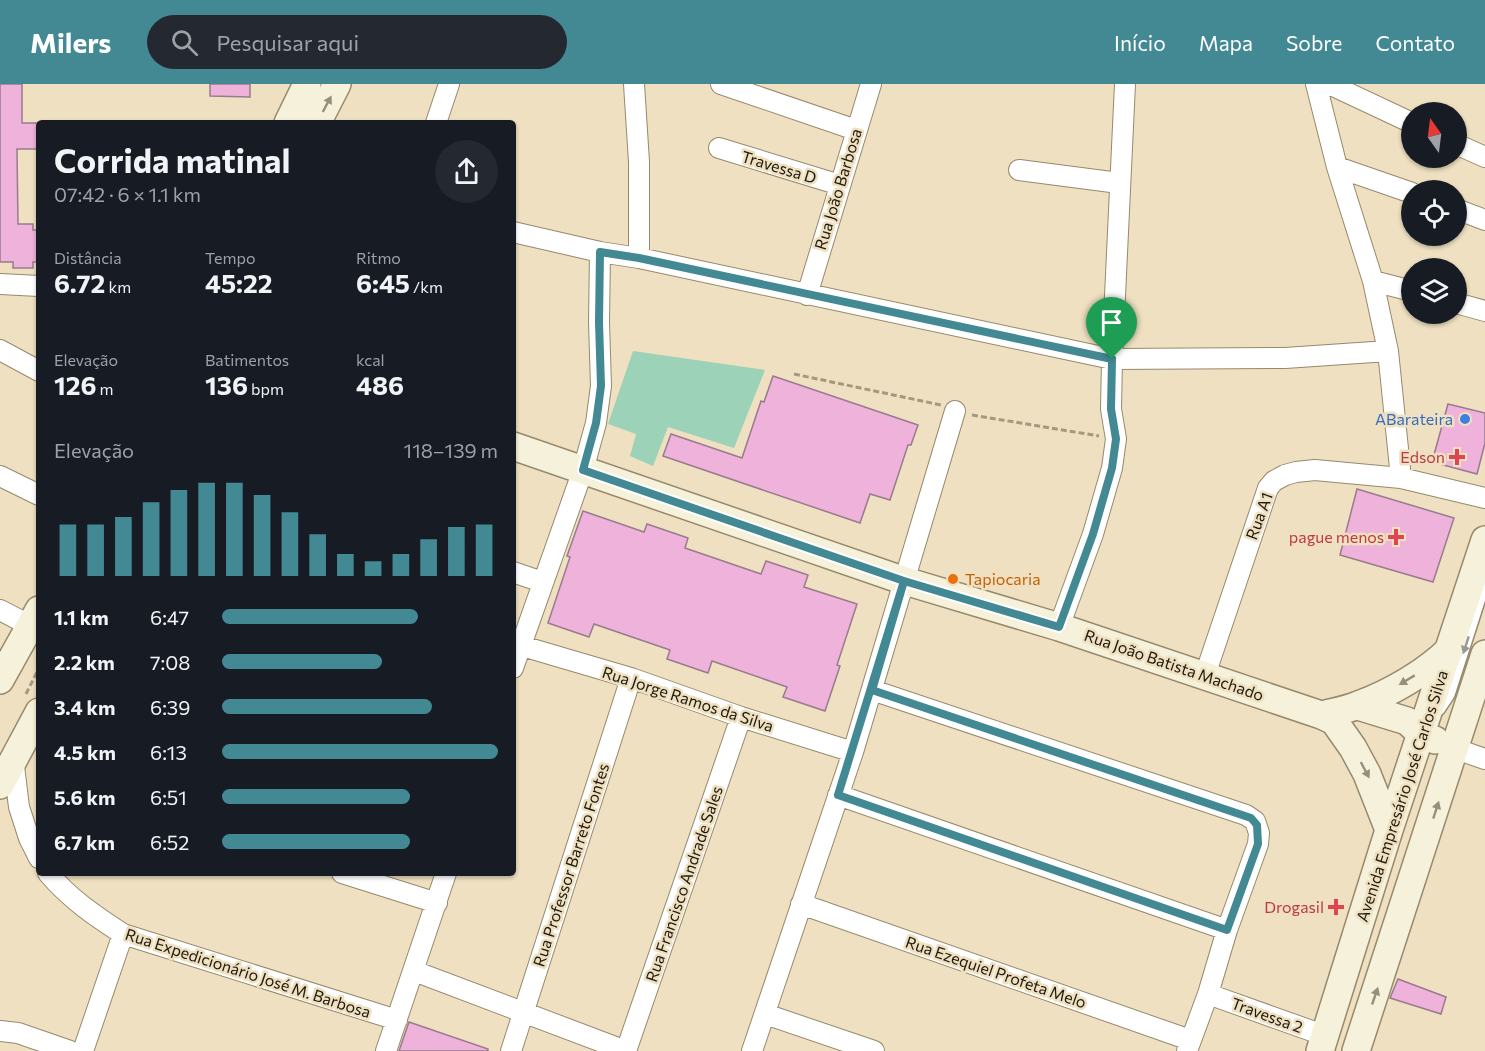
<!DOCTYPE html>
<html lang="pt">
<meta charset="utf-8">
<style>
body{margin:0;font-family:Commissioner,sans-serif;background:#242831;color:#f1f3f6;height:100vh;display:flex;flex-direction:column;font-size:22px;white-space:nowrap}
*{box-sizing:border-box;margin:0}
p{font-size:20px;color:#9ea1a6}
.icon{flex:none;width:33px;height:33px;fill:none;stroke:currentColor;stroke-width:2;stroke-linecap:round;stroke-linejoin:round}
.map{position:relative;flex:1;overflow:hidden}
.details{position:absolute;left:36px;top:36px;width:480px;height:756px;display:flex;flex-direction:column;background:#171b24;border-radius:6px;box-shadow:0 2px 4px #0004}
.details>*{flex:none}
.needle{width:39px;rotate:346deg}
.controls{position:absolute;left:1401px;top:18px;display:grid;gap:12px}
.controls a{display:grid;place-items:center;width:66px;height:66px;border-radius:50%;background:#171b24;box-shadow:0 2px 4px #0004;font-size:30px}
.pin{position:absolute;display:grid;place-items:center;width:51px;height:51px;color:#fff;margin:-62px -26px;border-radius:50% 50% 50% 0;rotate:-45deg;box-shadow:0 0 6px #0007}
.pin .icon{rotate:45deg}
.round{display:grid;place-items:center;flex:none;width:63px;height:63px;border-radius:32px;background:#242831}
.headline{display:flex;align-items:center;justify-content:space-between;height:102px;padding:0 18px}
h1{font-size:33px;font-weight:700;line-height:45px}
.figures{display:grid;grid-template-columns:repeat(3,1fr);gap:9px;height:102px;padding:6px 18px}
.figures div{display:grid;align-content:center}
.figures b{font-size:26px;font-weight:700}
.figures small{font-size:16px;font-weight:400}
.figures p{font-size:16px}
.chart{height:168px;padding:12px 18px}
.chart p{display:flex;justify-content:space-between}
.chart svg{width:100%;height:108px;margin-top:6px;stroke:#438994;stroke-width:6}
ul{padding:0 18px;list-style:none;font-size:20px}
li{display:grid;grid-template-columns:96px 72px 1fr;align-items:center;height:45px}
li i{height:15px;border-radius:8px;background:#438994}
header{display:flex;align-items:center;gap:36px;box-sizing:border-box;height:84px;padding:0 30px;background:#438994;color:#fff}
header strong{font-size:28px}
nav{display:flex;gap:33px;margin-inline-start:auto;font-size:21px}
.search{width:420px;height:54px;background:#242831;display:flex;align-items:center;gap:15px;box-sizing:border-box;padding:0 21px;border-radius:33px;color:#9ea1a6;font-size:22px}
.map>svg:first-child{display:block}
.green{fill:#9cd2b7}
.building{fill:#efb2da;stroke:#987b8e;stroke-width:1.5}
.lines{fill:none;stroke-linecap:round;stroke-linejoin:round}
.lane-casing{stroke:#97896c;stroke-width:12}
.street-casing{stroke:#97896c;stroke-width:22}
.secondary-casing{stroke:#97896c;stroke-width:30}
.path{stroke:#a49980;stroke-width:3;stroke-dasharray:6 3;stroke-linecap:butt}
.lane{stroke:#fff;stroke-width:9}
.street{stroke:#fff;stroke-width:20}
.secondary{stroke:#f5f1da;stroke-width:27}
.oneway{fill:#95907e}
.oneway2{fill:#9a9893}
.route-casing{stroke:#fff;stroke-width:12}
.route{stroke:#438994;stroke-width:8}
.shop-dot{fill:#3f7fe0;stroke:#eee0c0;stroke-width:2}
.health-dot{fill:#e0444e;stroke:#eee0c0;stroke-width:2}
.food-dot{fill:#e8710a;stroke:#eee0c0;stroke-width:2}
.labels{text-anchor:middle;stroke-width:5;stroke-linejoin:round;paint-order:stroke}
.street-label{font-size:16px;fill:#1f1a0e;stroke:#eee0c0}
.shop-label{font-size:16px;fill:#366cbe;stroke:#eee0c0;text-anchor:end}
.health-label{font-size:16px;fill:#be3a42;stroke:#eee0c0;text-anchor:end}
.food-label{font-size:16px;fill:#c56008;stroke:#eee0c0;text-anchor:start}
</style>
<header>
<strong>Milers</strong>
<div class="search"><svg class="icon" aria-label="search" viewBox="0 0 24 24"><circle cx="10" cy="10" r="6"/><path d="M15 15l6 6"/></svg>Pesquisar aqui</div>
<nav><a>Início</a><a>Mapa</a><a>Sobre</a><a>Contato</a></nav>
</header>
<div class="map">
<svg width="1485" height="967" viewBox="0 0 1485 967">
<rect width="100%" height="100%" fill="#eee0c0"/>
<!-- green -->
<path class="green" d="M633,267L765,286L734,364L668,343L653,382L630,372L636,350L608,340Z"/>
<!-- building -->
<path class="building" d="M0,0H22V39H39V65H17L18,140H33V146H39V178H33V184H13V178H0Z
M210,0H250V13L210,12Z
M773,292L918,341L911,361H908L890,416L870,410L860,439L663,372L671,350L742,374L761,317L764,318Z
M1448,320L1485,329V359L1477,390L1432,378Z
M1357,405L1454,434L1433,498L1340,471Z
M583,427L644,448L647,440L688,454L685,464L761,490L766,477L808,491L804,503L857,520L837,581L840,582L825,627L783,613L787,603L712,577L708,589L667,575L670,566L594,540L589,553L548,539L570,473L567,472Z
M1398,895L1446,913L1441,930L1390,914Z
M409,938L488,965V967H399Z"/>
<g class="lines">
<!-- lane casing -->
<g class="lane-casing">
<path id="lane" d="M1440,626L1450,611L1483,508V495"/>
</g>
<!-- street casing -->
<g class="street-casing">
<path id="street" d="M634,0L639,78V174
M721,0L856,46
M1316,0L1337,83L1373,197L1388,267L1401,394
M1329,0L1412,39
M436,39L449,0
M1456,60L1485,73
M719,64L840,101
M1337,83L1412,109
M1019,86L1119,99
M1456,125L1485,136
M513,148L600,168L639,174L1112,275L1285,274L1388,267
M1373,197L1412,207
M0,200L39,202
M807,211L871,0
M1456,219L1485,227
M0,266L39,287
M0,392L39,411
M513,488L542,498
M0,526L31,542
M1059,543L1093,450L1112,384L1116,355L1111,325L1112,275L1125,0
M522,562L631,594L741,633L853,668
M513,584L583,386L596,339L601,302L599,238L600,168
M1205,591L1268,404L1274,397L1285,391L1296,388L1315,386L1401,394L1485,414
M872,606L1246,731L1255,737L1259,749L1258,760L1227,846L1208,910L1187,967
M1456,665L1485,675
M13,674L19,723L29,754L39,774
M838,711L1227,846
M48,789C70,815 95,832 123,850L397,936
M342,789L437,819
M801,820L1190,956
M414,887L626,967
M1208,910L1326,952
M765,930L874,967
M0,947L18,949L70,967
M83,967L123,850
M386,967L446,789
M511,967L631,594
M626,967L741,633
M752,967L853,668L955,327"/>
</g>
<!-- secondary casing -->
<g class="secondary-casing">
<path id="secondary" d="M288,39L307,0
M317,39L337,0
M513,362L905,497L1059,543L1321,631L1334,637L1353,664L1367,690L1389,746
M0,596L39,526
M1358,622L1407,637L1422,651L1435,656
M1321,631C1333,628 1347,626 1358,621C1391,609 1427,588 1451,564
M0,701L39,628
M1320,967L1389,746L1485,456
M1356,967L1485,570"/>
</g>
<!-- path -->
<path class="path" d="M794,290L941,321
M972,331L1099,352
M26,610L39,584"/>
<!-- lane -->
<use href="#lane" class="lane"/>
<!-- street -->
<use href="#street" class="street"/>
<!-- secondary -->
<use href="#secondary" class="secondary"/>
</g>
<!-- one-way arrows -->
<defs><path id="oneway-solid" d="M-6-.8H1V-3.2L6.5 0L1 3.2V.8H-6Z" transform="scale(1.5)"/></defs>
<g class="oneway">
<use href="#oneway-solid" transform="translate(327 20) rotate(-62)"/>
<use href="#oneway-solid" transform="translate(1407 596) rotate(149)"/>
<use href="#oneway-solid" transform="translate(1365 686) rotate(62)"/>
<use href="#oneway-solid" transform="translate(1436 726) rotate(-72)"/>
<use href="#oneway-solid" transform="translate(1375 912) rotate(-71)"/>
</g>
<use class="oneway2" href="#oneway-solid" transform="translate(1466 561) rotate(108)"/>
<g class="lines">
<!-- route casing -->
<g class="route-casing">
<path id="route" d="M1112,275L639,174L600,168L599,238L601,302L596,339L583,386L904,497L872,606L1251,734L1257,741L1258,760L1227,846L838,711L904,497L1059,543L1093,450L1112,384L1116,355L1111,325L1112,275"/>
</g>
<!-- route -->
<use href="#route" class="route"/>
</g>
<!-- markers -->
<circle class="shop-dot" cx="1465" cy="335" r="6"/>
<g class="health-dot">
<path d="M1454 364h6v6h6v6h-6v6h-6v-6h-6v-6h6z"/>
<path d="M1393 444h6v6h6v6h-6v6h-6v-6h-6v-6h6z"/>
<path d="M1333 814h6v6h6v6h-6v6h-6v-6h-6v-6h6z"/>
</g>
<circle class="food-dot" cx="953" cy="495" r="6"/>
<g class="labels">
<!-- street labels -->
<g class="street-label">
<text transform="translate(779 83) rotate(17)" y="6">Travessa D</text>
<text transform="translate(838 105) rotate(-73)" y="6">Rua João Barbosa</text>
<text transform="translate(1259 432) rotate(-70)" y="6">Rua A1</text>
<text transform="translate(1174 581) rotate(19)" y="6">Rua João Batista Machado</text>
<text transform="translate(688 615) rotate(18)" y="6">Rua Jorge Ramos da Silva</text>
<text transform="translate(1402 712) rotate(-72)" y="6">Avenida Empresário José Carlos Silva</text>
<text transform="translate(571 781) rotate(-72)" y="6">Rua Professor Barreto Fontes</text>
<text transform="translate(684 800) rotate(-71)" y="6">Rua Francisco Andrade Sales</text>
<text transform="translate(996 888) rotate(19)" y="6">Rua Ezequiel Profeta Melo</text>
<text transform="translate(248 889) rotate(18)" y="6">Rua Expedicionário José M. Barbosa</text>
<text transform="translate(1267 931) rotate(20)" y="6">Travessa 2</text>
</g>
<!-- shop labels -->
<g class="shop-label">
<text x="1453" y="341">ABarateira</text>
</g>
<!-- health labels -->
<g class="health-label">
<text x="1445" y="379">Edson</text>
<text x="1384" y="459">pague menos</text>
<text x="1324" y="829">Drogasil</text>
</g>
<!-- food labels -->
<g class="food-label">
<text x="965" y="501">Tapiocaria</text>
</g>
</g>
</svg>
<div class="controls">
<a><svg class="needle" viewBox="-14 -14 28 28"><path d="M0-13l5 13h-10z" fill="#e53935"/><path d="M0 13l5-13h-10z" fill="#9ea1a6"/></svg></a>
<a><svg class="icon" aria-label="locate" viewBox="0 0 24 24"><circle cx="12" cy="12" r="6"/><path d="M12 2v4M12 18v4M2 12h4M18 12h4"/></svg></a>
<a><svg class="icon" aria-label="layers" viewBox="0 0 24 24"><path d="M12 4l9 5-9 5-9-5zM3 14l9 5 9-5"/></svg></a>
</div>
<div class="pin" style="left:1112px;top:275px;background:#1e9e55"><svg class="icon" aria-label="arrive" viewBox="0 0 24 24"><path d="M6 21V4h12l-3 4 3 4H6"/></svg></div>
<section class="details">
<div class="headline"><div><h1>Corrida matinal</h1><p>07:42 · 6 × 1.1 km</p></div><a class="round"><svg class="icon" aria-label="share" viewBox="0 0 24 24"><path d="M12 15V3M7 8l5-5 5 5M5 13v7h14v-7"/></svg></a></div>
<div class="figures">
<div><p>Distância</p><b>6.72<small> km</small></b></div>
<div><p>Tempo</p><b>45:22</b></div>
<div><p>Ritmo</p><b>6:45<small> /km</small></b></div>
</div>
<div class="figures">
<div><p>Elevação</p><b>126<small> m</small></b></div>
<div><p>Batimentos</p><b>136<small> bpm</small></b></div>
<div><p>kcal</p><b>486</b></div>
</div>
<div class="chart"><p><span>Elevação</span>118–139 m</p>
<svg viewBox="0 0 160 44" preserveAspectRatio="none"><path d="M5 44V23M15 44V23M25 44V20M35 44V14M45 44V9M55 44V6M65 44V6M75 44V11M85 44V18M95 44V27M105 44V35M115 44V38M125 44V35M135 44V29M145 44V24M155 44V23"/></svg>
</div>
<ul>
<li><b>1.1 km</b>6:47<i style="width:71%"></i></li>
<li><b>2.2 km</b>7:08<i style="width:58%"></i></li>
<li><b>3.4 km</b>6:39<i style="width:76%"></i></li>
<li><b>4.5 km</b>6:13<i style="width:100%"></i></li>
<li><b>5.6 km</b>6:51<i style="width:68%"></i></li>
<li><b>6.7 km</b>6:52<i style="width:68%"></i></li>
</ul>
</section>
</div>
